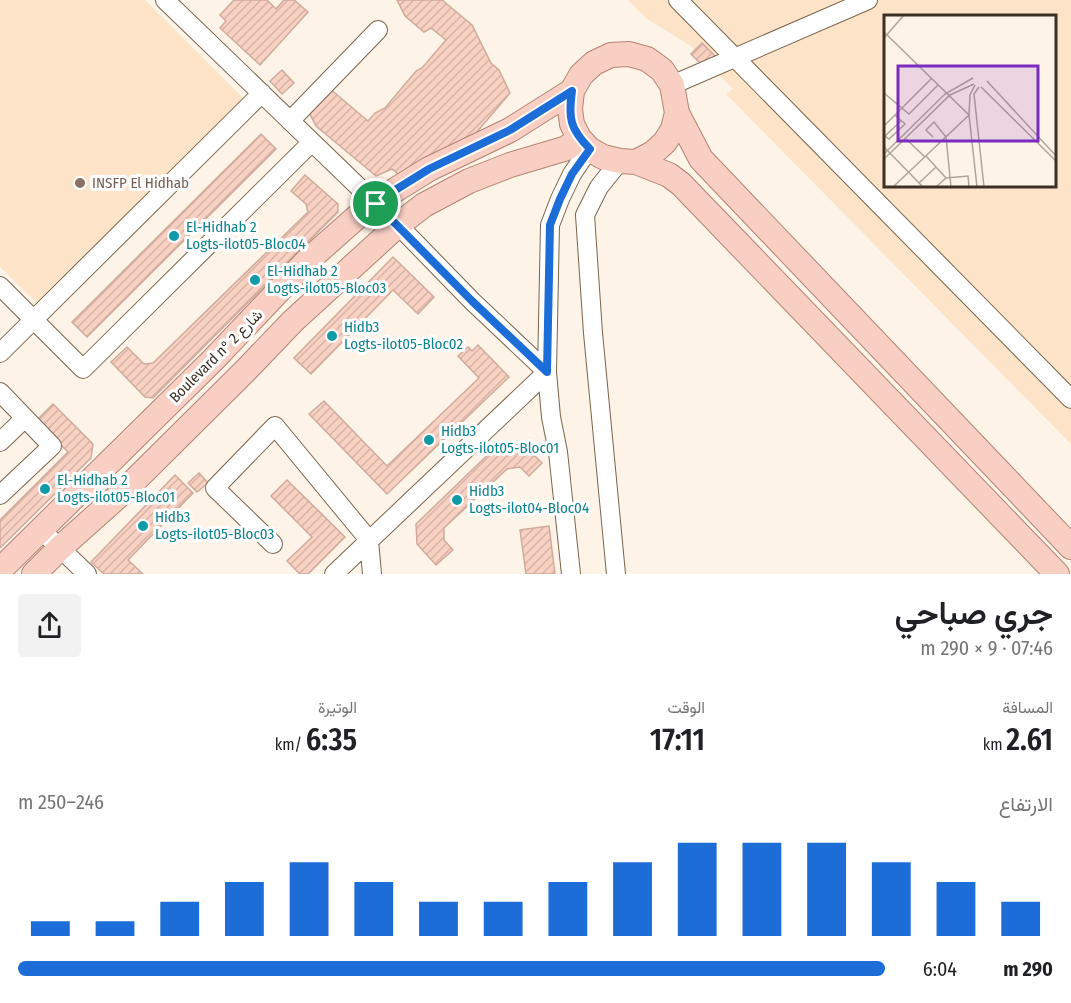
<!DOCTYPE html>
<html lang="ar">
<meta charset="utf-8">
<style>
body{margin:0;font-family:"Fira Sans Condensed",Vazirmatn,sans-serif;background:#f2f2f2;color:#202124;direction:rtl;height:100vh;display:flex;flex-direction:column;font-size:22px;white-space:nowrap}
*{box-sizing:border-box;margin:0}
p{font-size:20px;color:#757577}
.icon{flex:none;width:33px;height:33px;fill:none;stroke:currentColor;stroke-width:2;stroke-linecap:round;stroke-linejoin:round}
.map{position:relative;height:574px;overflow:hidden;direction:ltr}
.drawer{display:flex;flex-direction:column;background:#fff;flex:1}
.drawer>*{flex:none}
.pin{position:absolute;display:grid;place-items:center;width:51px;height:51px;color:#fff;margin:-26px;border:3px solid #fff;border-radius:50%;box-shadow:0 2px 6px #0007}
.round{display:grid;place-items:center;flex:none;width:63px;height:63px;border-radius:6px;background:#f2f2f2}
.head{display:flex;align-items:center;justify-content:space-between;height:102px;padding:0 18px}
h1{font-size:33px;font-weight:600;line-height:45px}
.stats{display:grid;grid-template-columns:repeat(3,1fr);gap:9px;height:102px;padding:6px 18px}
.stats div{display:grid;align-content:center}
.stats b{font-size:30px;font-weight:600}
.stats small{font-size:16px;font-weight:400}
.stats p{font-size:16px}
.chart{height:168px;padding:12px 18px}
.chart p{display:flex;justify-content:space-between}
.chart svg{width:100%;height:108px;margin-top:6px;stroke:#1d6dd8;stroke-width:6}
ul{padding:0 18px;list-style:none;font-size:20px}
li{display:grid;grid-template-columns:96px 72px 1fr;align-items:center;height:45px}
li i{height:15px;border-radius:8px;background:#1d6dd8}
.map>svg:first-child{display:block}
.built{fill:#fde3c7;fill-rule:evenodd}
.building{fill:url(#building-hatch);stroke:#d0ab9c;stroke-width:1.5}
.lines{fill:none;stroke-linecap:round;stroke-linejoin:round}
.minor-casing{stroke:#7c644a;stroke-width:20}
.major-casing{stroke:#b48372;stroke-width:26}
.minor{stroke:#fff;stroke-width:18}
.major{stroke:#f9cfc4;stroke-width:24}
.route-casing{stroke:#fff;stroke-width:12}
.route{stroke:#1d6dd8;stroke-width:8}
.education-dot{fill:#8d6e63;stroke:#fff;stroke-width:2}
.culture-dot{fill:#0f9aa8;stroke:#fff;stroke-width:2}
.labels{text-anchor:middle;stroke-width:6;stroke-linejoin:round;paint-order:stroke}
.education-label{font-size:15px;fill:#785e54;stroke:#fff;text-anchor:start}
.culture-label{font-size:15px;fill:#0d838f;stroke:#fff;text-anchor:start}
.street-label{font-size:15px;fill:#3b3125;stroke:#fff}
.inset-road{fill:none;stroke:#b0a599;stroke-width:1.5}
.view{fill:#7b2cbf;fill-opacity:0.15;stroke:#7b2cbf;stroke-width:3}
.inset-edge{fill:none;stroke:#3b3125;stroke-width:3}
</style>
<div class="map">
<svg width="1071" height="574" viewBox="0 0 1071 574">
<defs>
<pattern id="building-hatch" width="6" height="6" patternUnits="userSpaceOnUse" patternTransform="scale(1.5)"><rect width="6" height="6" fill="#f9d1c2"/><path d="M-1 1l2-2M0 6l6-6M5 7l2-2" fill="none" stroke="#d6b4a7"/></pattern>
</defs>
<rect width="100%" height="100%" fill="#fef3e7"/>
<!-- built -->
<path class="built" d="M0,0H145L244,99L38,304L0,267Z
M628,0H1071V444L726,94L733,89L691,46L647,19ZM885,16H1054V186H885Z"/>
<!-- building -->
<path class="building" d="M234,0H267L276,9L284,0H294L308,12L260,65L220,28L226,21L220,15Z
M397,0H442L472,25L491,63L499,70L510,93L471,139L399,175L392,169L376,176L316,126L309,112L329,88L368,121L375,113L385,108L416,71L422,68L446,40L431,28L424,32L405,16Z
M702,43L715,56L704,67L691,54Z
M282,70L294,83L282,94L270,81Z
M261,134L276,149L87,337L72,322Z
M305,175L338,204V212L153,398L145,397L111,362L127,347L144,364L153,363L308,212L306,204L291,191Z
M393,257L434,297L418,314L393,290L311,374L294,358Z
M478,345L509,377L387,494L309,414L324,401L387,466L479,378L458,356L468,347L472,351Z
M53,404L93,444L91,458L0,548V520L68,452L37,420Z
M500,443L525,446L542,463L529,476L520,467L507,469L444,528V540L453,550L436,565L417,544L416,524Z
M199,473L208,483L197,492L188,483Z
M175,475L193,493L128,560L143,574H104L91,562Z
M287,480L345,537L308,574H300L287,561L312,537L271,496Z
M549,526L555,574H526L520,530Z"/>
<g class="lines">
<!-- minor casing -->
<g class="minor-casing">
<path id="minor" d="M165,0L398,225L472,301L547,372
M678,0L1071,399
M672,85L868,0
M290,121L378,30
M0,286L83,369L312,142
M0,353L262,93
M0,392L52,446L0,495
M0,442L25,418
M40,529L87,574
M273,544L215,488L275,426L369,540L372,574
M334,574L547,372
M571,574L558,452L551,417L547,372L550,225L560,199L572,174L589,149
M616,574L593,333L585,215L599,187L620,161"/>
</g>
<!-- major casing -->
<g class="major-casing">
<path id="major" d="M629,54L647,59L662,70L672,85L677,113L673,129L665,142L653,153L636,162L620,161L603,157L589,149L579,138L572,124L570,109L572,91L581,75L594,63L611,55Z
M677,113L701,159L1071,547
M636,162L669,175L681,184L1057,574
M0,570L214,359L306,262L358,216L392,192L429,169L510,130L572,91
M34,574L60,548L125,490L246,370L293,321L398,225L424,205L469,181L510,165L567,148L579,138"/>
</g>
<!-- minor -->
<use href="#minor" class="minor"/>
<!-- major -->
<use href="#major" class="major"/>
</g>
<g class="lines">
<!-- route casing -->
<g class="route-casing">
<path id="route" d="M572,91C568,118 570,129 590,149L572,174L560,199L550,225L547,372L472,301L376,204L392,192L429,169L510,130Z"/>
</g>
<!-- route -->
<use href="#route" class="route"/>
</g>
<!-- markers -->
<circle class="education-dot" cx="80" cy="183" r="6"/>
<g class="culture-dot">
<circle cx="174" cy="236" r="6"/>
<circle cx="255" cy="280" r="6"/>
<circle cx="332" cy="336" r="6"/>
<circle cx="429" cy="440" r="6"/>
<circle cx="45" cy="489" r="6"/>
<circle cx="457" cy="500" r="6"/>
<circle cx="143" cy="526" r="6"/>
</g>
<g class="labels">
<!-- education labels -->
<g class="education-label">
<text x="92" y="188">INSFP El Hidhab</text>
</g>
<!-- culture labels -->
<g class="culture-label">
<text x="186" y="232">El-Hidhab 2<tspan x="186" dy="17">Logts-ilot05-Bloc04</tspan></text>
<text x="267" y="276">El-Hidhab 2<tspan x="267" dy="17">Logts-ilot05-Bloc03</tspan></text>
<text x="344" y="332">Hidb3<tspan x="344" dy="17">Logts-ilot05-Bloc02</tspan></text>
<text x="441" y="436">Hidb3<tspan x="441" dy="17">Logts-ilot05-Bloc01</tspan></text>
<text x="57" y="485">El-Hidhab 2<tspan x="57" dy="17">Logts-ilot05-Bloc01</tspan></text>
<text x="469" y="496">Hidb3<tspan x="469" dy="17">Logts-ilot04-Bloc04</tspan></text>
<text x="155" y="522">Hidb3<tspan x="155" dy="17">Logts-ilot05-Bloc03</tspan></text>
</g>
<!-- street labels -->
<g class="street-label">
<text transform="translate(216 356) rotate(-45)" y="5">Boulevard n° شارع 2</text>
</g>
</g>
<!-- overview -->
<g transform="translate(884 15)">
<rect width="172" height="172" fill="#fef3e7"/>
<path class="inset-road" d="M0,17L85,100M0,23L20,0M103,66L173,142M91,70L86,80L85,100L93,172M95,72L90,79L100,172M97,72L173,147M0,78L25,99L54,70M11,100L21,109L5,124L1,121L17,106M0,111L48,63M49,122L42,115L50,107L62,122L67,172M22,124L41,142M0,132L39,172M0,139L61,79L89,63M42,141L62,163M0,144L66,80L90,69M35,168L52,152M9,172L85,100M52,172L62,163L84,161L85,172"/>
<path class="view" d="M14,51H154V126H14Z"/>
<rect width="172" height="172" class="inset-edge"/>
</g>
</svg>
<div class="pin" style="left:376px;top:204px;background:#1e9e55"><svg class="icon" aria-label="arrive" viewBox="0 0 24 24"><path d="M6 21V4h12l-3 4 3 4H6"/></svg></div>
</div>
<section class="drawer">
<div class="head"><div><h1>جري صباحي</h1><p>07:46 · 9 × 290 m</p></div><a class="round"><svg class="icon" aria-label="share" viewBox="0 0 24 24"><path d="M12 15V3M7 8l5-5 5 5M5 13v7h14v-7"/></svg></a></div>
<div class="stats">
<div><p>المسافة</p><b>2.61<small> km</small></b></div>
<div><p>الوقت</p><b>17:11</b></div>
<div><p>الوتيرة</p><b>6:35<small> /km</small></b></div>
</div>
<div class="chart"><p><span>الارتفاع</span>246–250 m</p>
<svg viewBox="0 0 160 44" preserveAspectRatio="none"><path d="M5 44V38M15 44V38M25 44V30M35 44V22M45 44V14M55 44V22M65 44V30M75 44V30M85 44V22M95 44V14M105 44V6M115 44V6M125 44V6M135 44V14M145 44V22M155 44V30"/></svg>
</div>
<ul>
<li><b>290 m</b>6:04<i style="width:100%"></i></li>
</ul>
</section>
